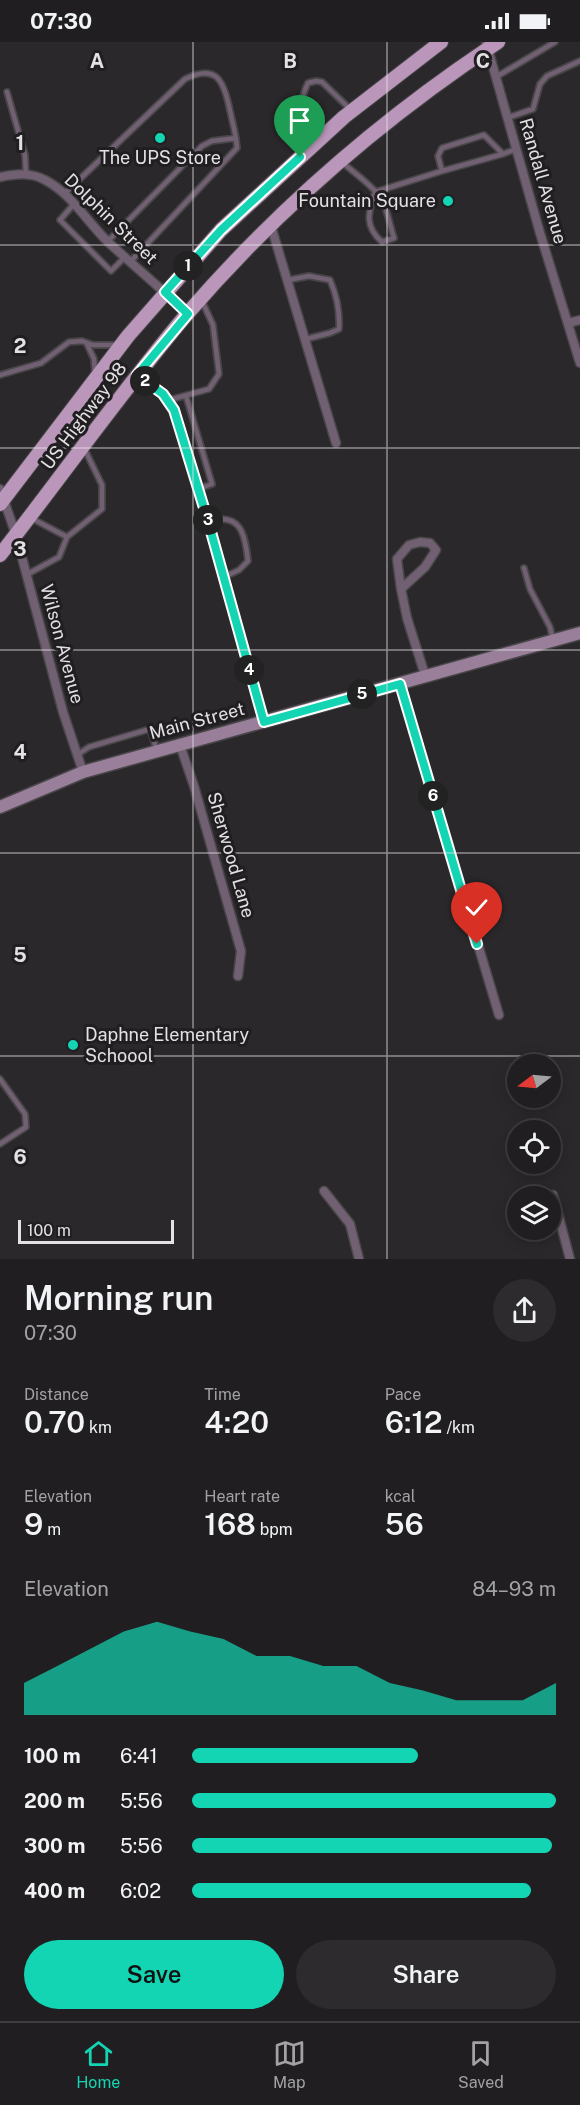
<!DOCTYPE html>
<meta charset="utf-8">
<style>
body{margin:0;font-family:"Public Sans",sans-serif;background:#2d2b2d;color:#f1f3f6;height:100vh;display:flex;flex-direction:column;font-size:22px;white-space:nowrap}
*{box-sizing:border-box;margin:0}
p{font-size:20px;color:#a2a2a5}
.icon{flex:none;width:33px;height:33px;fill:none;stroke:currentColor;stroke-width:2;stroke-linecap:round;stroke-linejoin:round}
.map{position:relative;height:1217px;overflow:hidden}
.drawer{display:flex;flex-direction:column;background:#201e20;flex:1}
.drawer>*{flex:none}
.needle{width:39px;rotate:254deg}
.tools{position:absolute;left:507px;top:1012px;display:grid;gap:12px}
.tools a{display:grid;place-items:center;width:54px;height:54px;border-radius:50%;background:#201e20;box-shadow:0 3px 15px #0003,0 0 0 2px #3d3c3e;font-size:30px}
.scale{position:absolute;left:18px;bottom:15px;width:156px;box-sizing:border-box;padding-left:6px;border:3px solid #e3e1e3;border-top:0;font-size:16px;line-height:21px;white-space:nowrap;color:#e3e1e3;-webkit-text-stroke:4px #211e21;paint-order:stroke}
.pin{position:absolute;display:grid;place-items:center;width:51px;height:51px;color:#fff;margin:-62px -26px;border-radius:50% 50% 50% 0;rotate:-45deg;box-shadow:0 0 6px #0007}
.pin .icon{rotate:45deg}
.km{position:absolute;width:30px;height:30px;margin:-15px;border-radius:50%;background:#222;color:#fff;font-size:16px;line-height:30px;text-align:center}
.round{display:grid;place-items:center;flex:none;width:63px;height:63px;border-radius:32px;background:#2d2b2d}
.head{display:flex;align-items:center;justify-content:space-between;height:102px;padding:0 24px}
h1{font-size:33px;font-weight:600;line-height:45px}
.metrics{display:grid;grid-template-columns:repeat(3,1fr);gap:9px;height:102px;padding:6px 24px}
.metrics div{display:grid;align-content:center}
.metrics b{font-size:30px;font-weight:600}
.metrics small{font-size:16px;font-weight:400}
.metrics p{font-size:16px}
.chart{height:168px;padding:12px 24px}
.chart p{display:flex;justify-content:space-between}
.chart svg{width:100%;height:108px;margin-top:6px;fill:#14d5b3;opacity:.7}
.button{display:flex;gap:12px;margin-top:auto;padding:12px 24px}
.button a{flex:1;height:69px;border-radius:36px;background:#14d5b3;color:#111;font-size:24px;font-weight:600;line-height:69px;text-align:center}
.button a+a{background:#2d2b2d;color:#f1f3f6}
ul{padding:0 24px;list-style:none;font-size:20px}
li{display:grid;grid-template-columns:96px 72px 1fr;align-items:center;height:45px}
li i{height:15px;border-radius:8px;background:#14d5b3}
.status{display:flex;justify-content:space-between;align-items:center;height:42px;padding:0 30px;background:#201e20;direction:ltr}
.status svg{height:16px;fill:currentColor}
.dock{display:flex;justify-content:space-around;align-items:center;height:84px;border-top:2px solid #3d3c3e;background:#201e20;font-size:16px;color:#a2a2a5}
.dock a{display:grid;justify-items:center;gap:3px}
.dock .active{color:#14d5b3}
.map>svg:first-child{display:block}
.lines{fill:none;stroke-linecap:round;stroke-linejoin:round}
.lane-casing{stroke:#484648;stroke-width:8}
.street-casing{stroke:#484648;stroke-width:11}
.secondary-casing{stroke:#484648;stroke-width:15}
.primary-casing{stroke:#484648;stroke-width:16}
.lane{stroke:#716071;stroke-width:4.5}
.street{stroke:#716071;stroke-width:8}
.secondary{stroke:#9a7f9b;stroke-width:12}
.primary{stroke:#ba97ba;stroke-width:14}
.route-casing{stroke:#fff;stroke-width:12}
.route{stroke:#14d5b3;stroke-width:8}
.grid{fill:none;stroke:#e3e1e3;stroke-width:1.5;stroke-opacity:0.55}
.poi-dot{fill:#14d5b3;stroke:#211e21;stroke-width:2}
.labels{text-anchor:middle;stroke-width:6;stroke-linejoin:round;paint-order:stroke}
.poi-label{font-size:18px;fill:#e3e1e3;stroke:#211e21}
.street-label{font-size:18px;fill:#e3e1e3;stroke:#211e21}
.grid-label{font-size:20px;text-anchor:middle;font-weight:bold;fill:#e3e1e3;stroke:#211e21;stroke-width:6;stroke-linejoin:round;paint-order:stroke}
</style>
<div class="status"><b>07:30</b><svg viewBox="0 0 49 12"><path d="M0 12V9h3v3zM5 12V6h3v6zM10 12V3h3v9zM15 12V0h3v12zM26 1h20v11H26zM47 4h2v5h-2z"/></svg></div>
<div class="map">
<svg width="580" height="1217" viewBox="0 0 580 1217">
<rect width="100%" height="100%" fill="#2a282a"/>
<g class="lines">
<!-- lane casing -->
<g class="lane-casing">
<path id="lane" d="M496,35L555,0
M7,50L25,113L26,133
M507,76L533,67L540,42L547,34L580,19
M310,102C301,83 298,60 308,41L316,39L322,40L350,67
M503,112L442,129L438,114L442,106L484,93L503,112L516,107
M343,121C353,130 376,146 382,158C388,170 390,184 394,196L382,200C364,184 368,171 375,150L442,129
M64,152L185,37C215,22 223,37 229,64C232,79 236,91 237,106L131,219
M74,162L60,178L111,229L125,215
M108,199L202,104L212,99L236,96
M288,238L309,234L330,238C337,254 340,269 339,287L330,291L306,297
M87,302L94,317L95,331
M0,333L41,321L69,300L82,299L93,303H116
M186,354L212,442L198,447
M169,358L209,347L219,332L213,283L202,259
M31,476L67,495L102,467V443L84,406
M208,479C241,470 245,492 248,519L239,528L224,535
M524,526L530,547L550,585L553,598
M26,533L59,515L67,495
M77,713L89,705L150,687L157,709
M0,1037L25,1072L26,1085L0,1102"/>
</g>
<!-- street casing -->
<g class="street-casing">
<path id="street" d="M486,0L540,191L580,321
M0,135C15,132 31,130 45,138C72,152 87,180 108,200C134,224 162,247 188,272
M271,184L336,401
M568,281L580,278
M137,333L163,352L174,368L208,479L264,680
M0,447L16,493L63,670L83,730
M420,500L430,501L436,508L425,525L401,547L397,517L409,503Z
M401,547L407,576L425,633
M400,642L499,973
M180,703L194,744L241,909L238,934
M324,1149L350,1182L359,1217
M553,1153L570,1217"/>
</g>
<!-- secondary casing -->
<g class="secondary-casing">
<path id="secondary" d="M0,765L83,730L580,591"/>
</g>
<!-- primary casing -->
<g class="primary-casing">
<path id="primary" d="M0,462L128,294L221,188L344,75L441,0
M0,513C63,433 121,350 187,272C277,168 383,76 498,0"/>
</g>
<!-- lane -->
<use href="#lane" class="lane"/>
<!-- street -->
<use href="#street" class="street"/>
<!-- secondary -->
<use href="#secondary" class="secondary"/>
<!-- primary -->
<use href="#primary" class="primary"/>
</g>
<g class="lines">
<!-- route casing -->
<g class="route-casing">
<path id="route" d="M300,115L221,188L165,250L188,272L137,333L163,352L174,368L208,479L264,680L400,642L477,902"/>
</g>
<!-- route -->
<use href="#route" class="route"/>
</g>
<!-- grid -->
<path class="grid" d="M193,0V1217M387,0V1217M0,203H580M0,406H580M0,608H580M0,811H580M0,1014H580"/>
<!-- markers -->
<g class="poi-dot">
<circle cx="160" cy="96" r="6"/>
<circle cx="448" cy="159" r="6"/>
<circle cx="73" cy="1003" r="6"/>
</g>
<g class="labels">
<!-- poi labels -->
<g class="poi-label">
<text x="160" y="122">The UPS Store</text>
<text x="436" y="165" text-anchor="end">Fountain Square</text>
<text x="85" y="999" text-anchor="start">Daphne Elementary<tspan x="85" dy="21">Schoool</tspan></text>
</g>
<!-- street labels -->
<g class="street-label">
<text transform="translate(543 139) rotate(74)" y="6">Randall Avenue</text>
<text transform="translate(111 177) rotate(44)" y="6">Dolphin Street</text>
<text transform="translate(84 374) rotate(-53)" y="6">US Highway 98</text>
<text transform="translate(62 602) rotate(75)" y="6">Wilson Avenue</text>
<text transform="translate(197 679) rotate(-15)" y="6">Main Street</text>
<text transform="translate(231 813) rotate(74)" y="6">Sherwood Lane</text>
</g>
</g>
<g class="grid-label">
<text x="97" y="26">A</text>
<text x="290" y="26">B</text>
<text x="483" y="26">C</text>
<text x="20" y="108">1</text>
<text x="20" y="311">2</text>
<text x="20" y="514">3</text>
<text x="20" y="717">4</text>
<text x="20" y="920">5</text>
<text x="20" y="1122">6</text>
</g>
</svg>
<div class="tools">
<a><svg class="needle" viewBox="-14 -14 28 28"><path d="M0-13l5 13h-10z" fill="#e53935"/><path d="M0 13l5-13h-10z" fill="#a2a2a5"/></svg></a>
<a><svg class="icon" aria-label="locate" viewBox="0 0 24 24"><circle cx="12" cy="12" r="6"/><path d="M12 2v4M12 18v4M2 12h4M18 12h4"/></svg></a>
<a><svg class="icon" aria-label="layers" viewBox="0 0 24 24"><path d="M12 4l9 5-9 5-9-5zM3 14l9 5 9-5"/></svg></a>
</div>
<div class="scale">100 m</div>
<div class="pin" style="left:300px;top:115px;background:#1e9e55"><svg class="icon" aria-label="arrive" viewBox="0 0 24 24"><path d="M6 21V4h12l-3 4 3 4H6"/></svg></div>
<div class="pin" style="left:477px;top:902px;background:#d93025"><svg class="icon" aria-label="check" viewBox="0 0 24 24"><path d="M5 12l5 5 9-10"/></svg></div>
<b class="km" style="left:188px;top:224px">1</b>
<b class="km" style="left:145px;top:339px">2</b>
<b class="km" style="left:208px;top:478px">3</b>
<b class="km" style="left:249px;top:628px">4</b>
<b class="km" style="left:362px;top:652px">5</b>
<b class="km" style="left:433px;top:754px">6</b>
</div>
<section class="drawer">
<div class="head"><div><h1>Morning run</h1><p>07:30</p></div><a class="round"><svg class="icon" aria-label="share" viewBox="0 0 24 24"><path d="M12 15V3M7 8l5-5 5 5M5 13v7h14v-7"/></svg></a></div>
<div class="metrics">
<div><p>Distance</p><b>0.70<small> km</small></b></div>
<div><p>Time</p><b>4:20</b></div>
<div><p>Pace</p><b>6:12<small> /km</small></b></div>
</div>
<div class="metrics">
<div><p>Elevation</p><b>9<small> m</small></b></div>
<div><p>Heart rate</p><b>168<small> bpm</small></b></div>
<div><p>kcal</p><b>56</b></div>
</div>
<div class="chart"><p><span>Elevation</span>84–93 m</p>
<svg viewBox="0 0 160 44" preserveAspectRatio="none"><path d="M0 44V31L10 24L20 17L30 10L40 6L50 10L60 13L70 20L80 20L90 24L100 24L110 31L120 34L130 38L140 38L150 38L160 31V44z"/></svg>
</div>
<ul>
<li><b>100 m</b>6:41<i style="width:62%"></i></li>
<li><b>200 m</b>5:56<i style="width:100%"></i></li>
<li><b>300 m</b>5:56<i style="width:99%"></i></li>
<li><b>400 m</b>6:02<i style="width:93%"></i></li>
</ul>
<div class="button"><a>Save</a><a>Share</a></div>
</section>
<nav class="dock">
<a class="active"><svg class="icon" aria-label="home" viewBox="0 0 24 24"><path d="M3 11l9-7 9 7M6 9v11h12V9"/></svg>Home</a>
<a><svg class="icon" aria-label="map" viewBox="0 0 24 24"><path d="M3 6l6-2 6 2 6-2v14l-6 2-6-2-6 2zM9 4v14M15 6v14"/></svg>Map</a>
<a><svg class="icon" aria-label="saved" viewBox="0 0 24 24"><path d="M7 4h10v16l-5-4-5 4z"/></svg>Saved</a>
</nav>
